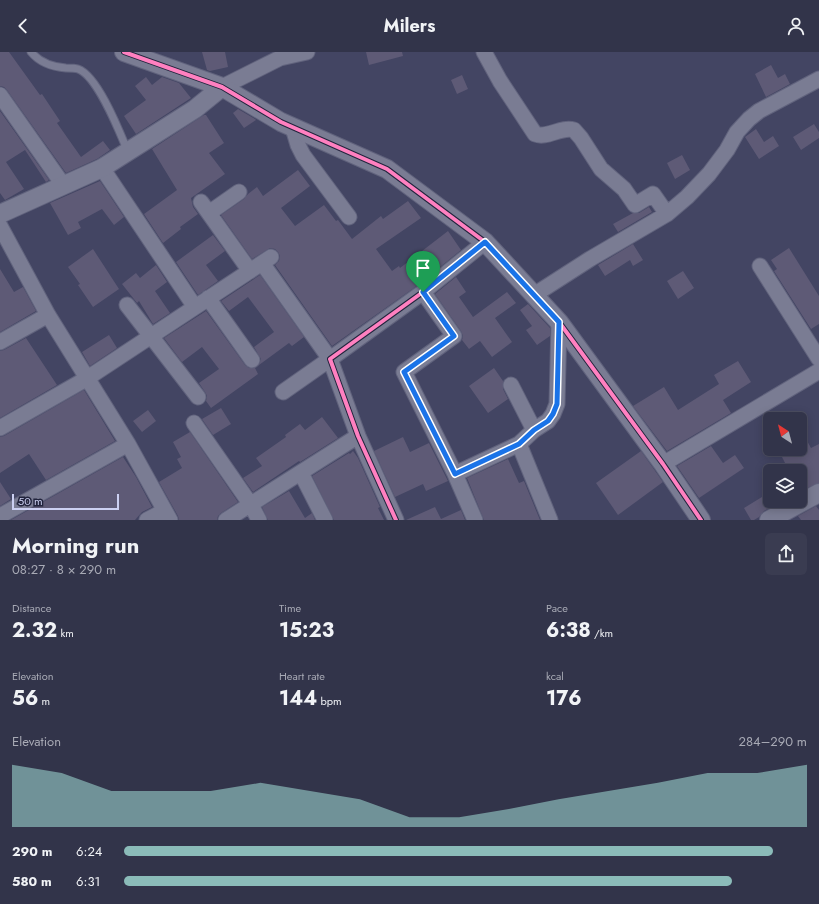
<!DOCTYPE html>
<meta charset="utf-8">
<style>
body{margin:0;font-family:Jost,sans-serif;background:#3a3c51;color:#f1f3f6;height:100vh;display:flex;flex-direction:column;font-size:15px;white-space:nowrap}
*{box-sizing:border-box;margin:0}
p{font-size:13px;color:#a8aab5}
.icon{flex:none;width:22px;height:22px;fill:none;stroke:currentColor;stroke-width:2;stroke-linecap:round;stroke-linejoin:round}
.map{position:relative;height:468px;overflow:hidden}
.drawer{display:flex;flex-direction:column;background:#32344a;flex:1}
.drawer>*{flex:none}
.needle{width:26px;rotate:324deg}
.controls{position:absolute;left:763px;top:360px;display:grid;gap:8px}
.controls a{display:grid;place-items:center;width:44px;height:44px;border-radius:6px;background:#32344a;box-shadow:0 2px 10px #0003,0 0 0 1px #4d4f62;font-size:20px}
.scale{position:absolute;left:12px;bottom:10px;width:107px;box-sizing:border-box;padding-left:4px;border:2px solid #ccd0f2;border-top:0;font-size:11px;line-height:14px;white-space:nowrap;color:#ccd0f2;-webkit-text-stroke:3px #22243d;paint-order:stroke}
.pin{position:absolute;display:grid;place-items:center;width:34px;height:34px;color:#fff;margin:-41px -17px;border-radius:50% 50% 50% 0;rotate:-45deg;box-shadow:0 0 4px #0007}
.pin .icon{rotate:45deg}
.round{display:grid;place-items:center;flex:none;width:42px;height:42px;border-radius:6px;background:#3a3c51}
.summary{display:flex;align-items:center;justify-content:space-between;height:68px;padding:0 12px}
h1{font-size:22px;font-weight:700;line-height:30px}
.stats{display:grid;grid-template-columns:repeat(3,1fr);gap:6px;height:68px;padding:4px 12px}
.stats div{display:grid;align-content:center}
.stats b{font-size:20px;font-weight:700}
.stats small{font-size:11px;font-weight:400}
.stats p{font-size:11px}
.chart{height:112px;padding:8px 12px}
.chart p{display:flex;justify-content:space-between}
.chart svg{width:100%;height:72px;margin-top:4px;fill:#8bbbb9;opacity:.7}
ul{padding:0 12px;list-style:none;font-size:13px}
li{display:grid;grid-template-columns:64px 48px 1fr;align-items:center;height:30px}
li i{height:10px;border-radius:5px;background:#8bbbb9}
header{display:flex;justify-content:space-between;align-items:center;height:52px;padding:0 12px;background:#32344a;font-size:18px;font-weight:700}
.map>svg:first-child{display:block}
.building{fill:#5e5a76}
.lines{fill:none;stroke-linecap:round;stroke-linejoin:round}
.service-casing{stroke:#61637d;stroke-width:9}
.minor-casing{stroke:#61637d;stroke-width:17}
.tertiary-casing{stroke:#61637d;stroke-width:20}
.service{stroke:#7a7c93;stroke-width:7}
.minor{stroke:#7a7c93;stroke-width:15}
.tertiary{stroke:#7a7c93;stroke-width:18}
.cycleway-casing{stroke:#22243d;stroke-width:6}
.cycleway{stroke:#ff80c0;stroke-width:4}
.route-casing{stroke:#fff;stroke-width:8}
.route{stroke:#1a73e8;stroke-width:5}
</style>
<header><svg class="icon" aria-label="back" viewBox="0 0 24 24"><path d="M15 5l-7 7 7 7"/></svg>Milers<svg class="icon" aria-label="person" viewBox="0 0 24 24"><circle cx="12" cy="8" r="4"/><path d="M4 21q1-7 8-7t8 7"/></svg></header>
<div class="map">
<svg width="819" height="468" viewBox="0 0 819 468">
<rect width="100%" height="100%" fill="#434563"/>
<!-- building -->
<path class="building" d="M0,0H9L40,43L42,42L60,69L57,71L81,105L103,89L110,98L97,107L66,121L7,38L4,35L0,34Z
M202,0H225L228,15L210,19L207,18Z
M366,0H402L403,4L369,13Z
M771,13L778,26L785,22L790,32L766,45L755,22Z
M462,23L468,37L457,42L451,28Z
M146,25L152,33L162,25L179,31L191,46L136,82L124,64L146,48L135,34Z
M238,57L255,67L256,68L244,76L233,61Z
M0,59L49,128L46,130L25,98L6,110L24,137L5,148L0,141Z
M204,63H206L224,91L209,101L225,122L191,146L193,155L198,162L180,175L181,177L163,191L144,162L177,138L152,97Z
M814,72L819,80V86L801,98L793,85Z
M756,77L764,90L773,84L779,94L759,107L745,85Z
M682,103L690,118L675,127L667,111Z
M298,118L310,134L281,156L295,174L324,153L336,169L338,168L352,187L381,164L383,167L408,149L421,166L376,197L392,219L399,214L400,216L448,179L461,198L418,233L332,294L275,213L279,209L280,204L278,200L275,197L270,196L252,207L221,163L244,147L248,142L257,135L263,144Z
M100,129L124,165L114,173L102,157L78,170L81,176L68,183L50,151Z
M649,155L652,160L618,180L613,172L633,161H639Z
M213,183L225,199L206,213L218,229L198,243L176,210Z
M633,192L643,208L633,214L630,208L605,224L598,213Z
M789,196L819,244V272L811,277L774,219L777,217L771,208Z
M93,197L119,237L93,255L78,233L80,232L68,215Z
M156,213L167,230L155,239L170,261L153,272L139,249L137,251L122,232L136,221L140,226Z
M0,217L14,240L23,235L36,259L0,280Z
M683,219L694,236L678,247L667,229Z
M260,223L304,285L292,294L289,291L259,313L261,307L254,295L274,280L248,245L229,259L221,249Z
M456,225L466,240L459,245L473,265L507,240L516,251L495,266L512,290L492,305L480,289L469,297L462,288L463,284L461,279L435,242Z
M528,252L550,276V284L537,293L526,278L532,274L520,258Z
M206,259L245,313L249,316H255L258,322L211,356L206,349L207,344L205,340L199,331L219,317L202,295L182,310L164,286Z
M109,283L117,296L90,314L82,300Z
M26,286L57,333L0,366V299L4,298Z
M738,309L751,330L723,348L731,361L667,399L633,354L664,335L678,358L719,332L714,323Z
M494,316L503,329V337L508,347L488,361L469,334Z
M84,338L115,389L46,428L29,402L0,421V385L4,384Z
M221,356L231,372L213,383L202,367Z
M148,358L156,369L142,380L133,369Z
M322,365L338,386L300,410L299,409L253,440L243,426L262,414L256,406L286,385L285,383L300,372L305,378Z
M800,376L811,396L819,392V431L800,439V419H789L778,397H800Z
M190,380L238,450L221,461L218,464L217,468H179L178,464L159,430L182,416L177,407L181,405L173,390Z
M403,385L410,400L429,391L448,429L426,439L423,432L395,445L374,399Z
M711,394L723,411L735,403L744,416L699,446L677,414Z
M353,399L358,406L380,455L378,456L384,468H334L312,424L349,401L350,402Z
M641,399L663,430L618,463L596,431Z
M123,405L136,425L152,455L142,460L135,468H11Z
M508,407L519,431L524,429L540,468H484L467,426Z
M0,430L11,447L0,454Z
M289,439L305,466L312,461L315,468H268L262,455Z
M770,440V449H782L764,459L759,465L754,468H751L744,456Z
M816,454L819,458V468H801L798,464Z
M435,455L441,467L461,458L465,468H406Z"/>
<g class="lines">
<!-- service casing -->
<g class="service-casing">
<path id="service" d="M31,0C40,11 53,15 66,16C70,16 75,16 78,17C98,24 120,81 128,100"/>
</g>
<!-- minor casing -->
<g class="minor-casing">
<path id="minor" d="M484,0L500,29L535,82C547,87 561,74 574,78L581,86L601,117L624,137L635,153L653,142L667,162
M222,35L280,6L307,0
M0,43L64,134
M293,76L298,93L303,103L349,165
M102,116L195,255
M201,150L250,219
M209,161L239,140
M0,174L48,263L128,392L170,468
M262,211L330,307L283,340
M760,214L819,307
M423,240L454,284L404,320L455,422L475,468
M534,243L590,207L667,162L687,145L709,122L727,98L737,80L749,67L759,59L819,27
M208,246L252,308
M127,253L198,345
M0,290L48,263
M511,333L534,378
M194,371L251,453L259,468
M0,376L86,327L271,205
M663,412L819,319
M301,421L325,468
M455,422L519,392
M0,464L128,392
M147,468L164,459
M226,468L358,384
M396,468L358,384L330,307L423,240L485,190
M550,468L519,392L534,378L548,369L553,362L557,352L559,270"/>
</g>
<!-- tertiary casing -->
<g class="tertiary-casing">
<path id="tertiary" d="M124,0L222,35L281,70L387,117L485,190L559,270L663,412L701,468
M0,162L102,116L195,57L222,35
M769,468L819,441"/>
</g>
<!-- service -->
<use href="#service" class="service"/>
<!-- minor -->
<use href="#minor" class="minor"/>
<!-- tertiary -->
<use href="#tertiary" class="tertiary"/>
<!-- cycleway casing -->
<g class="cycleway-casing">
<path id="cycleway" d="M124,0L222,35L281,70L387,117L485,190L559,270L663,412L701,468
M396,468L358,384L330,307L423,240L485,190"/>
</g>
<!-- cycleway -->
<use href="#cycleway" class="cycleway"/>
</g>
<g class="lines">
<!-- route casing -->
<g class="route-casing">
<path id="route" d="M485,190L559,270L557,352L553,362L548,369L534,378L519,392L455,422L404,320L454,284L423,240Z"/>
</g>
<!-- route -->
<use href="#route" class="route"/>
</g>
</svg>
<div class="controls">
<a><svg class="needle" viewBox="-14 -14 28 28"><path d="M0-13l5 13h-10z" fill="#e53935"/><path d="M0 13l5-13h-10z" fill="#a8aab5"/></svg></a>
<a><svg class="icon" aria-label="layers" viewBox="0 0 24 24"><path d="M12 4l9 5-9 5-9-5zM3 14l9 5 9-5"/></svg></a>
</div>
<div class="scale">50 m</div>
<div class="pin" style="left:423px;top:240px;background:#1e9e55"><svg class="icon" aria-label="arrive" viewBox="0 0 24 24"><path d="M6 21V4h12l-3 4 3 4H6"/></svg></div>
</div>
<section class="drawer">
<div class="summary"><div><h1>Morning run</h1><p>08:27 · 8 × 290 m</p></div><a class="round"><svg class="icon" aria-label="share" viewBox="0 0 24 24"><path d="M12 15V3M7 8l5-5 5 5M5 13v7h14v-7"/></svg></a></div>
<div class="stats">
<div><p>Distance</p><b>2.32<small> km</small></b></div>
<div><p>Time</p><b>15:23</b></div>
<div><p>Pace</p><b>6:38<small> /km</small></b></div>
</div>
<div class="stats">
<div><p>Elevation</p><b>56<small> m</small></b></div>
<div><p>Heart rate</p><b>144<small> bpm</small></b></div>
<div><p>kcal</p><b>176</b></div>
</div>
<div class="chart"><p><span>Elevation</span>284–290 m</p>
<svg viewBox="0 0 160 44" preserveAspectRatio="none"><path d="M0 44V6L10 11L20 22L30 22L40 22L50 17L60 22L70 27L80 38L90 38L100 33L110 27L120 22L130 17L140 11L150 11L160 6V44z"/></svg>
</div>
<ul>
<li><b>290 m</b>6:24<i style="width:95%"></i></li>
<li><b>580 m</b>6:31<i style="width:89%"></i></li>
</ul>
</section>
